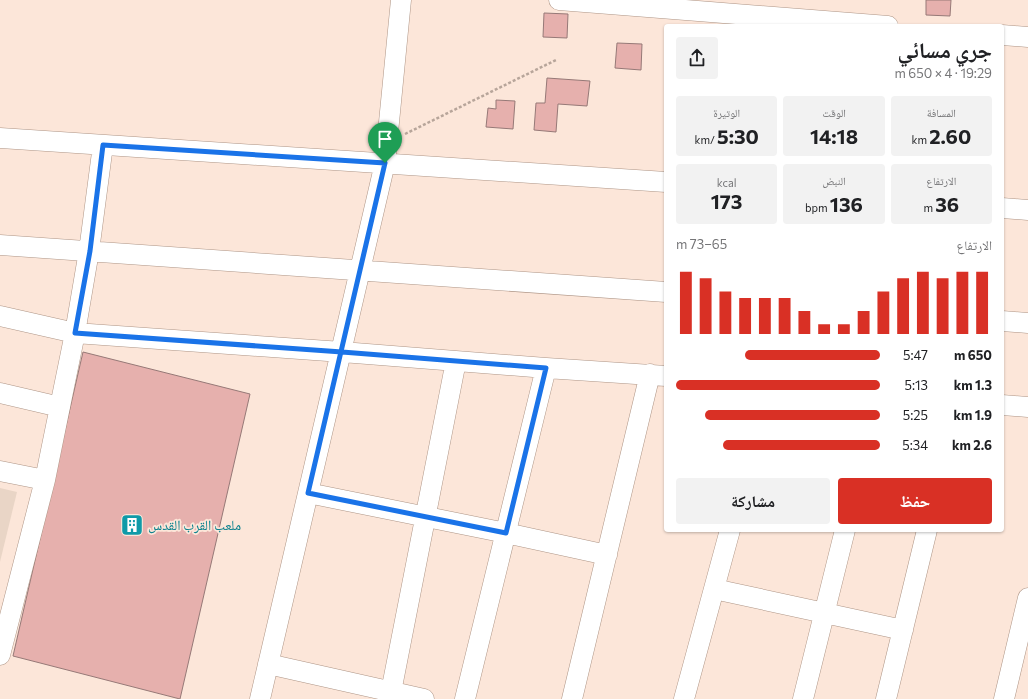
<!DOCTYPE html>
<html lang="ar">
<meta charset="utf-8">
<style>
body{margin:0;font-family:Commissioner,"Noto Naskh Arabic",sans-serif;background:#f2f2f2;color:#202124;direction:rtl;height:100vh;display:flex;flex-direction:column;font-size:15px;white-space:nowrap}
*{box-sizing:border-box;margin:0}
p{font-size:13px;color:#757577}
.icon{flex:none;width:22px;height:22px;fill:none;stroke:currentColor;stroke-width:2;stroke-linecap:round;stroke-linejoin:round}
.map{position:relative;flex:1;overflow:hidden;direction:ltr}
.panel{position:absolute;left:664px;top:24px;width:340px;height:508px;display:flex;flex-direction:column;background:#fff;border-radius:4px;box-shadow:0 1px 3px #0004;direction:rtl}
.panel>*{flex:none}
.pin{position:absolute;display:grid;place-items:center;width:34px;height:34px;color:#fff;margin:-41px -17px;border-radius:50% 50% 50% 0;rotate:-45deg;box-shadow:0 0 4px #0007}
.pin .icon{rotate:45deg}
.round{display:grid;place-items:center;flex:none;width:42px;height:42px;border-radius:4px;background:#f2f2f2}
.head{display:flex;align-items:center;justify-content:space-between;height:68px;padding:0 12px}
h1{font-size:22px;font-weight:700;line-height:30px}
.metrics{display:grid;grid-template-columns:repeat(3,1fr);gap:6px;height:68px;padding:4px 12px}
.metrics div{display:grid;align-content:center;border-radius:4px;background:#f2f2f2;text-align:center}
.metrics b{font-size:20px;font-weight:700}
.metrics small{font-size:11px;font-weight:400}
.metrics p{font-size:11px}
.chart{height:112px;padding:8px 12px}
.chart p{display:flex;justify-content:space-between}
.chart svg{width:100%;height:72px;margin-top:4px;stroke:#d93025;stroke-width:6}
.button{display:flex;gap:8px;margin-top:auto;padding:8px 12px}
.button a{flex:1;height:46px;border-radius:4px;background:#d93025;color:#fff;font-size:16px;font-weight:700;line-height:46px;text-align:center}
.button a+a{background:#f2f2f2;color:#202124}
ul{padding:0 12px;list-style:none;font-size:13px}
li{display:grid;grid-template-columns:64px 48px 1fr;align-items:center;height:30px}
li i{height:10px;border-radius:5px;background:#d93025}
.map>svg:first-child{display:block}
.education{fill:#e9d5c6}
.building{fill:#e6b0ad;stroke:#967977}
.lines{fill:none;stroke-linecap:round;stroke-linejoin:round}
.minor-casing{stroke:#ae9586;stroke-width:21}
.path{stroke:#b7a59a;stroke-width:2.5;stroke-dasharray:3 2;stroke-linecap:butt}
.minor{stroke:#fff;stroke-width:20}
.route-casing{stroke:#fff;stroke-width:8}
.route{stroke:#1a73e8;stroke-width:5}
.labels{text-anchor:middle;stroke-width:3.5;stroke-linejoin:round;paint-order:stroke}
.culture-label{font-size:14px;fill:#0d838f;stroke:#fce6d9;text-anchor:start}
</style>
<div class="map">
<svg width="1028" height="699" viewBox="0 0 1028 699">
<rect width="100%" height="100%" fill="#fce6d9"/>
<!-- education -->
<path class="education" d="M0,488L17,492L0,562Z"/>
<!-- building -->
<path class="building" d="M926,0H951L950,16L926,15Z
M544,13L568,14L567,38L543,37Z
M617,43L642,44L641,70L615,68Z
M547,78L590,81L587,106L558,104L556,132L534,130L536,103H545Z
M496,100L515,101L513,129L486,127L488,108L496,109Z
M83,352L250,394L180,699L13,656Z"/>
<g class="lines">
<!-- minor casing -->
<g class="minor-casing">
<path id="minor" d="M559,0L888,26
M1002,35L1028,37
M0,138L666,182
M1002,208L1028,210
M0,245L666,292
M0,316L75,333L342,352L546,368L666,376
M1002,321L1028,323
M0,393L60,407
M1002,405L1028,407
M0,471L45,480L75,333L89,251L103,145
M308,493L506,533L607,555
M714,589L903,630
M0,655L45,480
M268,664L424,699
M391,692L456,361
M260,699L385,163L401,0
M465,699L546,368
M572,699L650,374
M684,699L730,530
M803,699L845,530
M886,699L927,530
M1004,699L1028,598"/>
</g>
<!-- path -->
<path class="path" d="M405,134L556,60"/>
<!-- minor -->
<use href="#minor" class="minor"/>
</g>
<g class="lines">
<!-- route casing -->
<g class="route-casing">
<path id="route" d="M385,163L103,145L90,251L75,333L342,352L546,368L506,533L308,493C334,383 360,273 385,163"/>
</g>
<!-- route -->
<use href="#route" class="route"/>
</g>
<!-- icons -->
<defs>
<g id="building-square" transform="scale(1.15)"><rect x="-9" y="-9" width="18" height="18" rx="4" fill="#0f9aa8" stroke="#fce6d9"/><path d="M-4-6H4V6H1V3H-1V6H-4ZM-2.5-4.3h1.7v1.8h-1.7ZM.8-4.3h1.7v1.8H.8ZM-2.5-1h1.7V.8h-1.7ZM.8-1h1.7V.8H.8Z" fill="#fff"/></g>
</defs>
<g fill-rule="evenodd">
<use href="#building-square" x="132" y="525"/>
</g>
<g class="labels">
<!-- culture labels -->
<g class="culture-label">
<text x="148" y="530">ملعب القرب القدس</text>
</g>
</g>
</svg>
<div class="pin" style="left:385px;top:163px;background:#1e9e55"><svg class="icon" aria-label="arrive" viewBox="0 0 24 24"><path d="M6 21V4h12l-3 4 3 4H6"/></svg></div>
<section class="panel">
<div class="head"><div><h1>جري مسائي</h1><p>19:29 · 4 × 650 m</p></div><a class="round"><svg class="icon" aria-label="share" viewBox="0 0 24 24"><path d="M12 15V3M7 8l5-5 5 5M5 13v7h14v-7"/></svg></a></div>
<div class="metrics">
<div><p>المسافة</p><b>2.60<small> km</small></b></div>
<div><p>الوقت</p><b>14:18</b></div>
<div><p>الوتيرة</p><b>5:30<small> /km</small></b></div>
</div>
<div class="metrics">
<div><p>الارتفاع</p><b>36<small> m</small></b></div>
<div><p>النبض</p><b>136<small> bpm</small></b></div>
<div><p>kcal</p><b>173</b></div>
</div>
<div class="chart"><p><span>الارتفاع</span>65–73 m</p>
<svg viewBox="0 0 160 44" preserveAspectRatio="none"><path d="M5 44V6M15 44V10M25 44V18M35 44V22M45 44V22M55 44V22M65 44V30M75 44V38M85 44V38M95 44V30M105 44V18M115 44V10M125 44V6M135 44V10M145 44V6M155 44V6"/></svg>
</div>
<ul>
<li><b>650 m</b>5:47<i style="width:66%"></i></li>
<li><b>1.3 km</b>5:13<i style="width:100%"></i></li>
<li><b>1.9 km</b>5:25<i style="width:86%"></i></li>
<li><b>2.6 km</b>5:34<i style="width:77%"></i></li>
</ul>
<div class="button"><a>حفظ</a><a>مشاركة</a></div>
</section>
</div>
